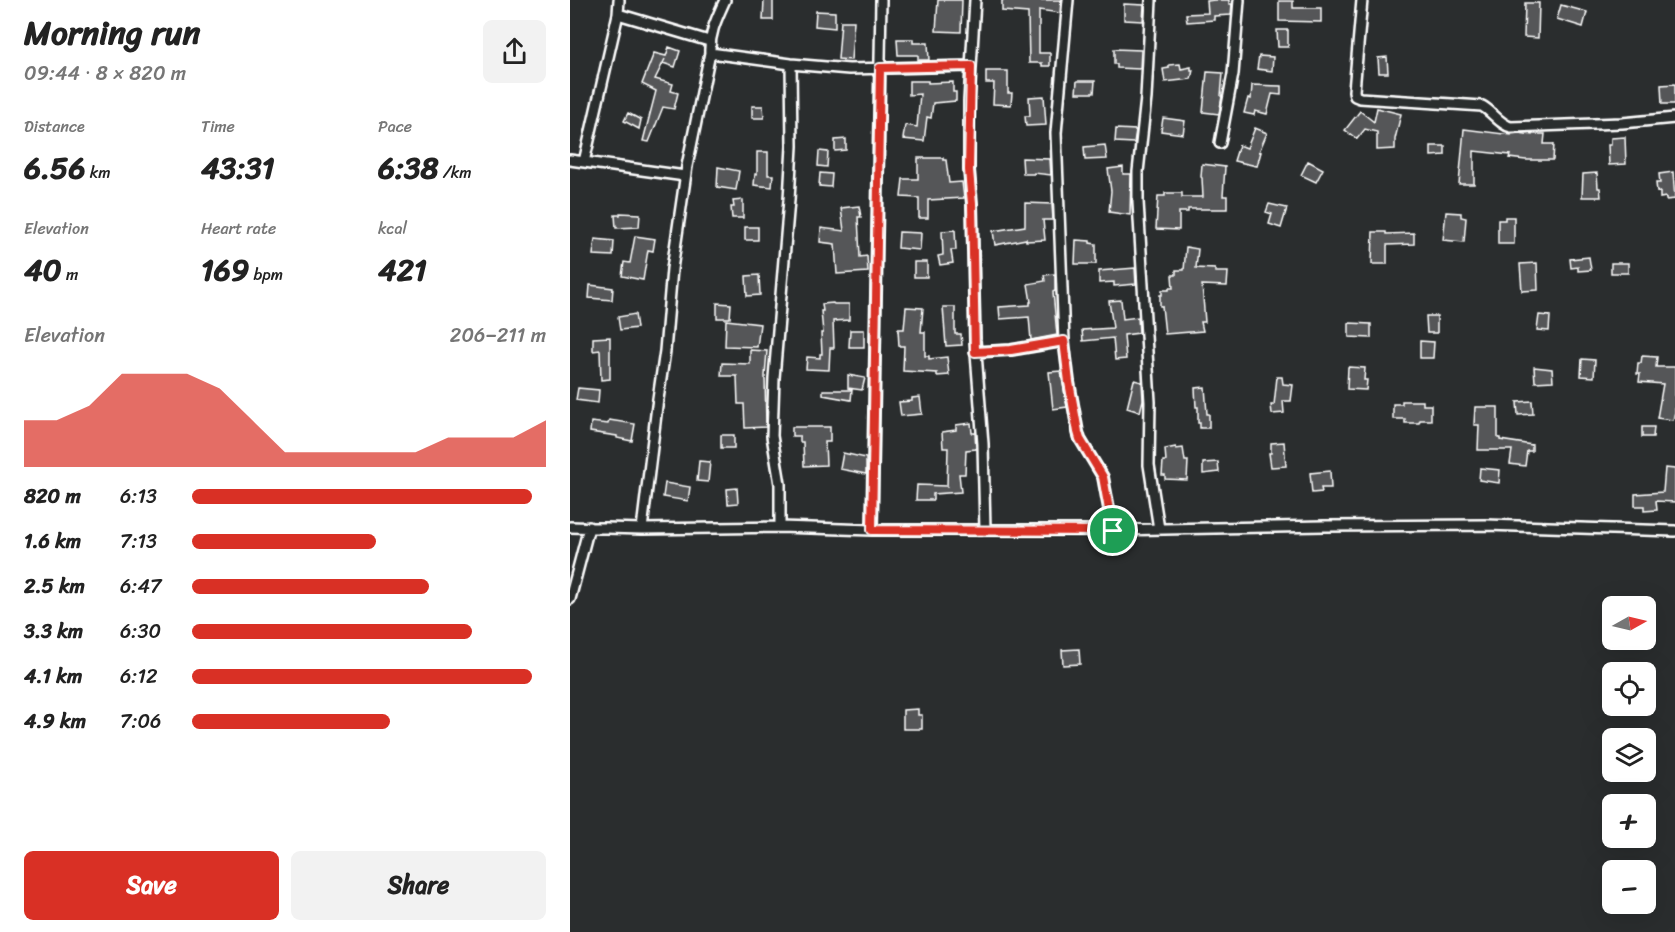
<!DOCTYPE html>
<meta charset="utf-8">
<style>
body{margin:0;font-family:Sriracha,sans-serif;background:#f2f2f2;color:#222;height:100vh;display:flex;flex-direction:column;font-size:22px;white-space:nowrap}
*{box-sizing:border-box;margin:0}
p{font-size:20px;color:#767676}
.icon{flex:none;width:33px;height:33px;fill:none;stroke:currentColor;stroke-width:2;stroke-linecap:round;stroke-linejoin:round}
.map{position:relative;flex:1;overflow:hidden}
.panel{display:flex;flex-direction:column;background:#fff;width:570px}
.panel>*{flex:none}
.needle{width:39px;rotate:82deg}
.fabs{position:absolute;left:1032px;top:596px;display:grid;gap:12px}
.fabs a{display:grid;place-items:center;width:54px;height:54px;border-radius:9px;background:#fff;box-shadow:0 6px 24px #0002;font-size:30px}
.pin{position:absolute;display:grid;place-items:center;width:51px;height:51px;color:#fff;margin:-26px;border:3px solid #fff;border-radius:50%;box-shadow:0 2px 6px #0007}
.round{display:grid;place-items:center;flex:none;width:63px;height:63px;border-radius:9px;background:#f2f2f2}
.headline{display:flex;align-items:center;justify-content:space-between;height:102px;padding:0 24px}
h1{font-size:33px;font-weight:700;line-height:45px}
.metrics{display:grid;grid-template-columns:repeat(3,1fr);gap:9px;height:102px;padding:6px 24px}
.metrics div{display:grid;align-content:center}
.metrics b{font-size:30px;font-weight:700}
.metrics small{font-size:16px;font-weight:400}
.metrics p{font-size:16px}
.chart{height:168px;padding:12px 24px}
.chart p{display:flex;justify-content:space-between}
.chart svg{width:100%;height:108px;margin-top:6px;fill:#d93025;opacity:.7}
.button{display:flex;gap:12px;margin-top:auto;padding:12px 24px}
.button a{flex:1;height:69px;border-radius:9px;background:#d93025;color:#fff;font-size:24px;font-weight:700;line-height:69px;text-align:center}
.button a+a{background:#f2f2f2;color:#222}
ul{padding:0 24px;list-style:none;font-size:20px}
li{display:grid;grid-template-columns:96px 72px 1fr;align-items:center;height:45px}
li i{height:15px;border-radius:8px;background:#d93025}
main{display:flex;flex:1;min-height:0}
.map>svg:first-child{display:block}
.building{fill:#555758;stroke:#fff;stroke-width:1.5}
.lines{fill:none;stroke-linecap:round;stroke-linejoin:round}
.minor-casing{stroke:#fff;stroke-width:14}
.minor{stroke:#2a2d2e;stroke-width:9}
.route-casing{stroke:#fff;stroke-width:12}
.route{stroke:#d93025;stroke-width:8}
</style>
<main>
<section class="panel">
<div class="headline"><div><h1>Morning run</h1><p>09:44 · 8 × 820 m</p></div><a class="round"><svg class="icon" aria-label="share" viewBox="0 0 24 24"><path d="M12 15V3M7 8l5-5 5 5M5 13v7h14v-7"/></svg></a></div>
<div class="metrics">
<div><p>Distance</p><b>6.56<small> km</small></b></div>
<div><p>Time</p><b>43:31</b></div>
<div><p>Pace</p><b>6:38<small> /km</small></b></div>
</div>
<div class="metrics">
<div><p>Elevation</p><b>40<small> m</small></b></div>
<div><p>Heart rate</p><b>169<small> bpm</small></b></div>
<div><p>kcal</p><b>421</b></div>
</div>
<div class="chart"><p><span>Elevation</span>206–211 m</p>
<svg viewBox="0 0 160 44" preserveAspectRatio="none"><path d="M0 44V25L10 25L20 19L30 6L40 6L50 6L60 12L70 25L80 38L90 38L100 38L110 38L120 38L130 32L140 32L150 32L160 25V44z"/></svg>
</div>
<ul>
<li><b>820 m</b>6:13<i style="width:96%"></i></li>
<li><b>1.6 km</b>7:13<i style="width:52%"></i></li>
<li><b>2.5 km</b>6:47<i style="width:67%"></i></li>
<li><b>3.3 km</b>6:30<i style="width:79%"></i></li>
<li><b>4.1 km</b>6:12<i style="width:96%"></i></li>
<li><b>4.9 km</b>7:06<i style="width:56%"></i></li>
</ul>
<div class="button"><a>Save</a><a>Share</a></div>
</section>
<div class="map">
<svg width="1105" height="932" viewBox="0 0 1105 932">
<rect width="100%" height="100%" fill="#2a2d2e"/>
<filter id="ink" filterUnits="userSpaceOnUse"><feTurbulence type="fractalNoise" baseFrequency=".0167" numOctaves="2"/><feDisplacementMap in="SourceGraphic" scale="12" xChannelSelector="R" yChannelSelector="G"/><feConvolveMatrix kernelMatrix="1 2 1 2 8 2 1 2 1" color-interpolation-filters="sRGB"/></filter>
<g filter="url(#ink)">
<!-- building -->
<path class="building" d="M194,0H203V20H193Z
M368,0H392L391,32L366,31Z
M432,0H491L490,13L469,10V53H480V66H472V63H459L458,13L432,11Z
M644,0H659V4H662L661,15L644,16V20L617,22L616,14L638,13L637,1Z
M709,1H723V8H751V22L709,21Z
M955,3H969L968,38L954,37Z
M554,4L574,5L573,21L554,20Z
M991,5L1017,12L1013,27L987,19Z
M246,11L265,12V28L245,26Z
M271,21H284L281,60L268,59Z
M707,30H718V47H708Z
M327,39H343V43H358L359,60H348V55H328Z
M99,47L110,51L105,67L93,63L95,59L85,79L103,84L101,91L108,93L104,109L93,107L79,142L73,141L86,91L72,84L84,53L96,56Z
M544,49L571,50L570,69L547,68V64H544Z
M689,56L703,57L702,71L687,69Z
M817,57L818,73H809L808,58Z
M610,64L611,69L621,67V70H623L621,79L595,82L593,69L599,68V65Z
M416,71H438V93H442L441,105L423,104L424,83H416Z
M637,72L653,73L651,96H652L649,114L633,112Z
M339,81H358V83L383,82V92H386V101L363,103L361,118L357,117L354,141L333,139L335,125L347,127L350,94L339,95Z
M507,81H525L524,93H506Z
M1105,84V104H1092L1091,85Z
M682,85L711,86V95L702,94L697,114L685,111L684,115L674,113L678,98L681,99Z
M474,96L476,125L456,126L455,116H460L459,97Z
M182,106H193L194,118H182Z
M807,108L831,114L825,139V149L807,150V132L795,129L787,139L775,130L790,111L804,122Z
M58,113L71,120L69,129L54,121Z
M593,118L615,121L613,134L591,131Z
M685,128L697,133L689,152H691L687,166L664,161L669,145L677,148Z
M546,129L566,130L564,143L545,142Z
M894,129L941,135V134L949,133L962,135V134H975L974,144H984L983,160H956L939,158L940,155L904,151V184H889Z
M1055,137L1056,164L1039,165L1038,145H1041V138Z
M276,139V150L265,151V140Z
M535,145L537,159L515,160L514,147Z
M861,146H875V155L861,156Z
M249,151L258,152L257,167L248,166Z
M187,152H198V175H203L202,187L184,185L185,174H187Z
M348,158H373V160H376L379,183L392,182L394,198L358,200V218H349V198L331,197L333,179H348Z
M452,158L480,159L481,175L464,173V174H453Z
M738,161L753,169L746,182L731,175Z
M632,164L655,167L653,196H657V209H618V212H609V230L586,229L588,196H595V193H612V197H633L632,178L631,177Z
M148,167L169,171L166,190L147,187Z
M553,167V174H561L560,215L539,212L541,191L538,169Z
M1103,172L1105,199L1096,200V197L1090,198V191L1087,192L1086,183H1090L1089,174Z
M250,173L262,174L261,187L249,186Z
M1027,173L1028,188H1030L1031,197H1012L1013,174Z
M173,200V218H162L161,207H164L163,201Z
M455,203L482,204L483,220H473L475,240L456,241V239L425,245L423,231L455,226Z
M699,204L717,208L711,228L699,224L702,214L696,212Z
M289,206L291,217H288L290,257L297,256L298,272L267,274L265,244L250,242L251,228L274,231L271,208Z
M876,212L891,213V217L896,218L894,242L873,240Z
M50,213L70,214L69,227L46,228L45,215H50Z
M935,217H944V244H928V220H935Z
M175,227H188V240H175Z
M385,230L386,250H381L383,263L370,265L368,256L373,255L372,231Z
M329,232L351,233L350,250L328,248Z
M803,232H816V234L844,233V244L817,245V264H802Z
M65,236L85,239L83,251L78,250L73,280L52,276L54,262L60,263Z
M25,239L44,241L43,256L23,255Z
M506,240L520,241V243L526,244V264H505Z
M616,247L628,249L626,268L645,269V272H658L657,286L632,285L635,322H631L633,331L595,334L592,306H590V295H592V290H599V288H603L602,275H606V270H614Z
M1019,257L1021,270L1008,271V267L1001,268L1000,259Z
M344,262H357V277H344Z
M967,263L968,290L952,291L950,264Z
M1041,263H1058V273H1041Z
M565,268L566,284L544,286V282L529,283V271Z
M485,274V291L483,292L487,335L461,340L459,317L430,319L429,307L460,305V302H461L458,284L475,281L474,275Z
M189,275L190,295L177,296L176,276Z
M20,285L43,288L42,300L19,298Z
M551,300L553,319L568,317L569,333L554,335L556,359L545,360L543,338L513,341L512,330L543,328L539,301Z
M147,303L161,304L160,318H147Z
M263,303L264,304H279V320L263,321L264,348H260L259,370L236,369L237,357L250,358V354H252L251,333H253L251,311H253L252,304Z
M336,307L353,308L351,332H355V356H359V359L377,357L379,375L367,376V373L333,371L334,346H329L328,329H334Z
M373,307H385V334H391L392,345L376,346Z
M65,314L67,328L50,330L48,317Z
M969,315L980,316L979,331L967,330Z
M856,316H867V333H857Z
M156,320L190,324L187,347L155,346Z
M779,323L801,324V338L779,337Z
M280,330H294V347H279Z
M40,337V379L31,380L30,350L23,351V338Z
M850,341L864,342L863,358H850Z
M180,350L197,351L195,376L196,427L175,428L174,404H168L167,376H151L152,363L180,364Z
M1072,356L1087,357L1086,367H1105V412L1103,420L1087,418L1093,384L1069,382L1070,374H1067L1068,363H1071Z
M1012,359L1025,360L1024,377L1011,376Z
M778,367L795,368L794,380H797L796,390L777,389Z
M964,367L982,369L983,381L965,382Z
M491,371L497,407L483,409L479,372Z
M278,375L295,378L292,390L278,388Z
M707,377H712L713,384L723,385L721,401H713L714,413L702,414L701,405H704Z
M564,380L572,382L573,400L570,412L557,408Z
M635,387L637,414H639V428H630V423H628V407H626L625,388Z
M8,388L29,390L28,403L6,400Z
M253,390H282L281,400L253,395Z
M350,397L352,414L331,416L329,402L342,401V398Z
M832,401H853V405H861V420H850L849,423H835V419H823V404H832Z
M962,401L963,414L948,415L947,402Z
M905,407H928V438H930V440L962,445V451H957L955,466L940,464L942,450H908L909,425H904Z
M39,420L65,424L62,441L47,438V436L20,432L21,422L38,424Z
M401,423L402,433H405L406,449L396,450L395,474H389L391,492L363,494V500H346L347,485L377,486L378,448H373L372,432L386,430V425Z
M222,427H260V442H255L256,465L234,466L233,442H230V436H222Z
M1072,427H1084L1083,437H1072Z
M151,435H164V448H151Z
M714,442L716,466L701,467L699,453H701V443Z
M606,447V449L613,448L615,461H618L617,480L595,479V475H592L593,461H596L595,449Z
M273,453L296,458V474L270,469Z
M129,461L140,462L138,482L127,481Z
M648,462L649,472L633,474V463Z
M910,468L930,470L929,483L909,480Z
M1095,468L1105,469V502L1086,501L1087,510L1074,511V506H1065V494L1093,492Z
M760,471L761,488H751L752,492L742,493L740,473Z
M95,483L120,487L118,501L93,497Z
M167,488L168,503L158,504L157,489Z
M509,649L510,664L493,665L492,650Z
M348,709V715H352V729H333V710Z"/>
<g class="lines">
<!-- minor casing -->
<g class="minor-casing">
<path id="minor" d="M405,0L399,101V170L402,204L405,340L413,444L415,530
M498,0L486,133L494,341L499,382L508,432L510,439L533,477L543,530
M581,0L576,98L568,172V202L580,402L579,465L589,529
M792,0L784,91L785,96L790,98L912,106C923,112 929,124 941,127L1052,123L1105,118
M48,14L139,41
M140,53L221,64L279,69L401,66
M650,143L663,74L669,0
M0,160L115,176
M14,162L48,14L49,0
M405,352L441,350L494,341
M0,527L72,529L210,527L302,530H543L754,526L916,525L1105,531
M210,527V484L202,436L204,378L219,200L222,146L221,64
M72,529L87,406L95,351L102,269L117,166L140,53C139,33 147,18 155,0
M302,530L311,0
M0,599L19,527"/>
</g>
<!-- minor -->
<use href="#minor" class="minor"/>
</g>
</g>
<g class="lines" filter="url(#ink)">
<!-- route casing -->
<g class="route-casing">
<path id="route" d="M401,66L399,170L402,204L405,352L441,350L494,341L499,382L508,432L510,439L533,477L543,531L302,530L310,68Z"/>
</g>
<!-- route -->
<use href="#route" class="route"/>
</g>
</svg>
<div class="fabs">
<a><svg class="needle" viewBox="-14 -14 28 28"><path d="M0-13l5 13h-10z" fill="#e53935"/><path d="M0 13l5-13h-10z" fill="#767676"/></svg></a>
<a><svg class="icon" aria-label="locate" viewBox="0 0 24 24"><circle cx="12" cy="12" r="6"/><path d="M12 2v4M12 18v4M2 12h4M18 12h4"/></svg></a>
<a><svg class="icon" aria-label="layers" viewBox="0 0 24 24"><path d="M12 4l9 5-9 5-9-5zM3 14l9 5 9-5"/></svg></a>
<a>+</a>
<a>−</a>
</div>
<div class="pin" style="left:543px;top:531px;background:#1e9e55"><svg class="icon" aria-label="arrive" viewBox="0 0 24 24"><path d="M6 21V4h12l-3 4 3 4H6"/></svg></div>
</div>
</main>
